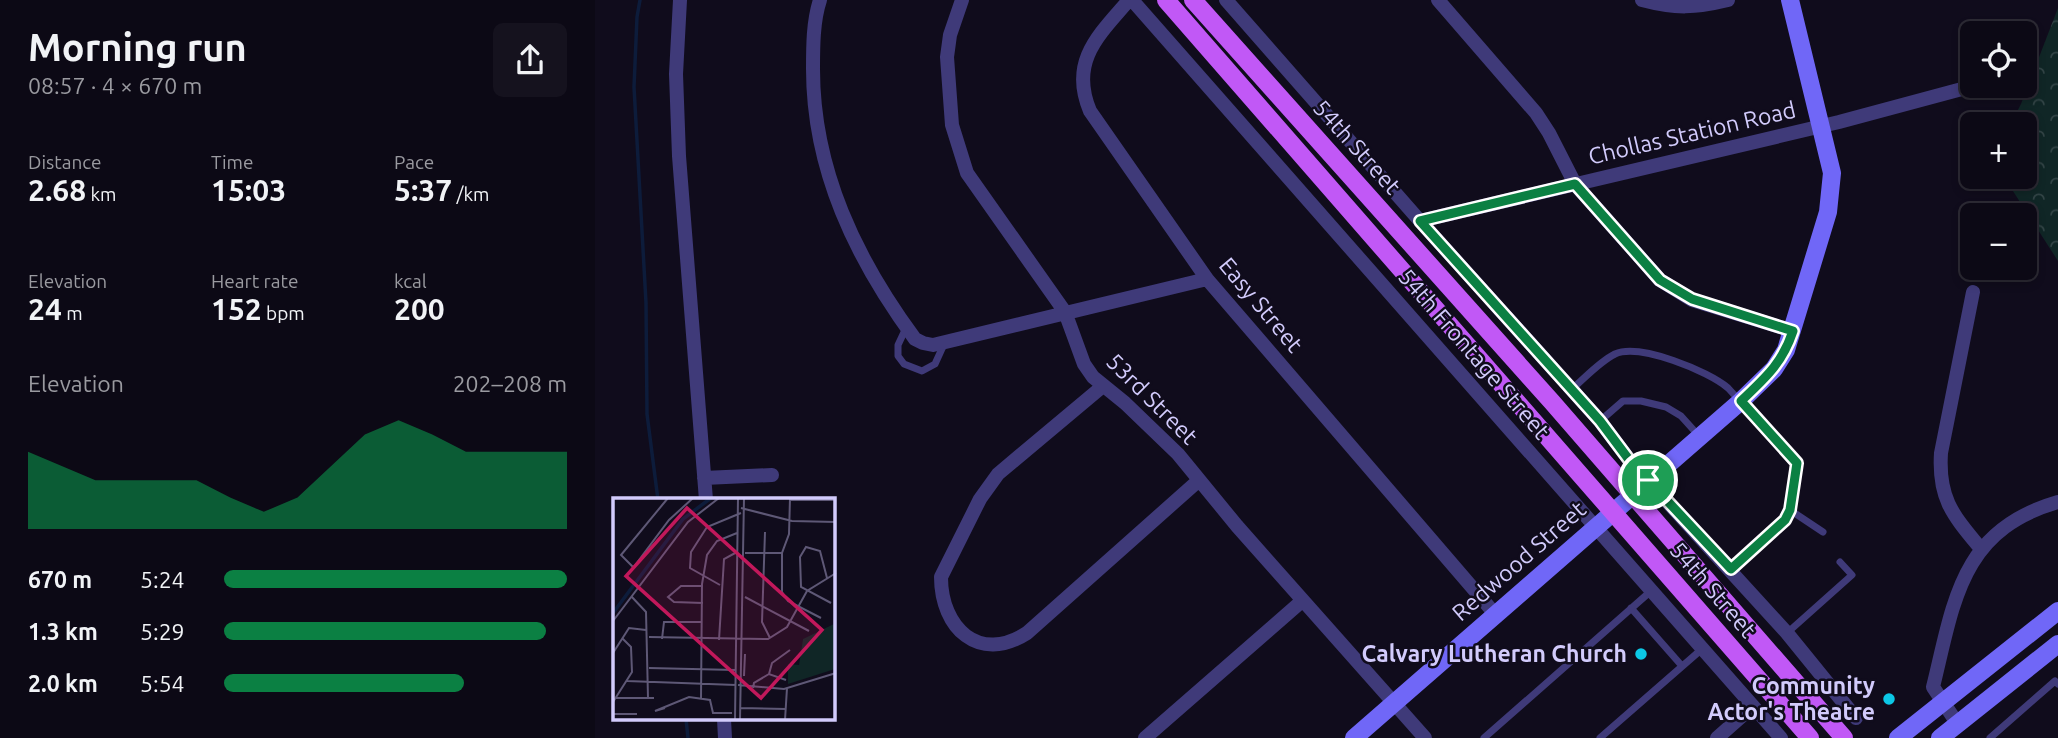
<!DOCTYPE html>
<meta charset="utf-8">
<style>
body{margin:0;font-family:Ubuntu,sans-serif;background:#15121e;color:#f1f3f6;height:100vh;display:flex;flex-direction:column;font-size:26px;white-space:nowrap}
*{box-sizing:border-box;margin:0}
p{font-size:23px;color:#9a9aa0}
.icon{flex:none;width:38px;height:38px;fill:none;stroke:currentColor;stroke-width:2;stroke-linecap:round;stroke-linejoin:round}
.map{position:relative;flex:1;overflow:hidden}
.drawer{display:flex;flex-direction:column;background:#0c0915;width:595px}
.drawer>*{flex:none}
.controls{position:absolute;left:1365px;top:21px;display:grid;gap:14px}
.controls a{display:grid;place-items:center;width:77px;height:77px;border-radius:10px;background:#0c0915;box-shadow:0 4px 10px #0003,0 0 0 2px #2c2a34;font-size:35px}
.pin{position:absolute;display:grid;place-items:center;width:60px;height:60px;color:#fff;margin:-30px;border:4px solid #fff;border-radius:50%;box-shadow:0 2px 7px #0007}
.round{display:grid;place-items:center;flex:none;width:74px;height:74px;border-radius:10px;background:#15121e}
.summary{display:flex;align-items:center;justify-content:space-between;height:119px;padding:0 28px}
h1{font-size:38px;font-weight:700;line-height:52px}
.metrics{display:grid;grid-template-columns:repeat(3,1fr);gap:10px;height:119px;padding:7px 28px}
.metrics div{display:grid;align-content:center}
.metrics b{font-size:30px;font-weight:700}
.metrics small{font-size:19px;font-weight:400}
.metrics p{font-size:19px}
.chart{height:196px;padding:14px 28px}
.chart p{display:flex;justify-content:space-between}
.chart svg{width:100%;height:126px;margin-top:7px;fill:#0b8043;opacity:.7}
ul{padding:0 28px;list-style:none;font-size:23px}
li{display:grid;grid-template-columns:112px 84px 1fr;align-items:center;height:52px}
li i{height:18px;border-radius:9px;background:#0b8043}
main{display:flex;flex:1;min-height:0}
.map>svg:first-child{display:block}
.park{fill:url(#park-crowns)}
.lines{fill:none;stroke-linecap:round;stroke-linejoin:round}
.stream{stroke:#0d1c3b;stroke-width:3.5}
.lane{stroke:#3f3a79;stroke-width:7}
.street{stroke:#3f3a79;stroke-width:14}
.secondary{stroke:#7067f7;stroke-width:18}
.primary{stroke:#c158f6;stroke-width:18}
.route-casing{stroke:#fff;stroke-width:14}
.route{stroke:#0b8043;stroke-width:9}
.poi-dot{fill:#0cc8e6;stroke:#100c1c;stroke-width:2.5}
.labels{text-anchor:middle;stroke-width:5;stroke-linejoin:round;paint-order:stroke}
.street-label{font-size:23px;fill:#d2cbfc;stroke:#100c1c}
.poi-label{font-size:23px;font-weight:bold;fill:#d2cbfc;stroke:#100c1c;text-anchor:end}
.inset-river{fill:none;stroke:#0d1c3b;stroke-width:3.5}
.inset-road{fill:none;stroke:#5e5876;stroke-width:2}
.view{fill:#c2185b;fill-opacity:0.15;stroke:#c2185b;stroke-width:3.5}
.inset-edge{fill:none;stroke:#d2cbfc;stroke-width:3.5}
</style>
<main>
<section class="drawer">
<div class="summary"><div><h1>Morning run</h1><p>08:57 · 4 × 670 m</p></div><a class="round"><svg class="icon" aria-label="share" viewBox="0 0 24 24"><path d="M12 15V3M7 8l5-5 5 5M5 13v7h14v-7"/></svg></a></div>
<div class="metrics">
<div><p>Distance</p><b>2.68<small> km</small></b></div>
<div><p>Time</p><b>15:03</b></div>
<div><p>Pace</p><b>5:37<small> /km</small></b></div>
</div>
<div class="metrics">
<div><p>Elevation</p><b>24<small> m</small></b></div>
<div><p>Heart rate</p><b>152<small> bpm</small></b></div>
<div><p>kcal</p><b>200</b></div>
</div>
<div class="chart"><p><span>Elevation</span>202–208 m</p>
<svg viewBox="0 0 160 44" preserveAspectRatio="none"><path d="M0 44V17L10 22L20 27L30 27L40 27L50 27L60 33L70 38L80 33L90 22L100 11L110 6L120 11L130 17L140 17L150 17L160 17V44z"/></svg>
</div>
<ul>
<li><b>670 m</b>5:24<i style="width:100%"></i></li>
<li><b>1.3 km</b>5:29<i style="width:94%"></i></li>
<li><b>2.0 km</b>5:54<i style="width:70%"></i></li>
</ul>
</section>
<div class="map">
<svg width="1463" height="738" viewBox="0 0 1463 738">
<defs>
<pattern id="park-crowns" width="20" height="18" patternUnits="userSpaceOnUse" patternTransform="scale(1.75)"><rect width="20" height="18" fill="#102626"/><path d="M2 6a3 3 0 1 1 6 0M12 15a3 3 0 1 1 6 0" fill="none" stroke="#324446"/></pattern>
</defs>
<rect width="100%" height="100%" fill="#100c1c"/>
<!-- park -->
<path class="park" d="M1463,8V261L1409,177H1430V124H1416L1426,104Z"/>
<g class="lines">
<!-- stream -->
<path class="stream" d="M45,0L42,17L39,87L51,303L52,414L63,500
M91,719L93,738"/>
<!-- lane -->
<path class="lane" d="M311,328L303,345V356L309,364L327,371L340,364L350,342
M977,389C990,378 1004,362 1020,354C1045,343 1113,371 1133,388L1202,463L1195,510L1190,520L1136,569
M1005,421L1028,401H1046L1071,407L1086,416L1104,436
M1195,510L1228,532
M1036,608L1087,666
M1192,633L1257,575L1245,562
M889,738L1056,591
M1005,738L1107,649
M1395,738L1460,681L1463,684"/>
<!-- street -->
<path class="street" d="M85,0L81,74L84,156L111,500
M225,0C218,21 218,47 218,69C218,170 261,259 320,339L328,343L338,345L612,279
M367,0L355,35L352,57L357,125L372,173L470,312L489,364L498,377L530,403L583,454L642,526L830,738
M534,0C504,35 474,61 495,111L612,279L900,614
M537,0L1186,738
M631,0L825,221L1005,421L1035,461L1192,633L1261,718
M843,0L941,113L954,133L980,184L1065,280L1097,300L1198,331
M1047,0C1081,9 1100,8 1133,0
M825,221L1244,122L1378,86
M1378,292L1346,453C1343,499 1358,515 1386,549
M508,386L403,474L385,499L346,577C346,628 384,664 432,633L603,481
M109,478L177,475
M129,719L130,738
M1362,723L1338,687C1359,602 1365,530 1463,502
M550,738L707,601
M1122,738L1157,707"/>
<!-- secondary -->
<path class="secondary" d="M759,738L1146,401L1179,369L1191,350L1233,212L1237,173L1195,0
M1303,738L1463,611
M1345,738L1463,644"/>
<!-- primary -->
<path class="primary" d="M571,0L1215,738
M598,0L957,402L1249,738"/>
</g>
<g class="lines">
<!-- route casing -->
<g class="route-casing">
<path id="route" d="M980,184L1065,280L1097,299L1198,331C1187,364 1170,378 1146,401L1202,463L1195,510L1190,520L1136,569L1035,461L1005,421L825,221Z"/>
</g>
<!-- route -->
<use href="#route" class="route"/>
</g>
<!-- markers -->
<g class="poi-dot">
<circle cx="1046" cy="654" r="7"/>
<circle cx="1294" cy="699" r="7"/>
</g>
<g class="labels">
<!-- street labels -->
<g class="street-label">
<text transform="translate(1097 133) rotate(-13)" y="8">Chollas Station Road</text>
<text transform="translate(762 147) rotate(48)" y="8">54th Street</text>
<text transform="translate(666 305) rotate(50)" y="8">Easy Street</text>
<text transform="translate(879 354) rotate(49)" y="8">54th Frontage Street</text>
<text transform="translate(557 399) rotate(45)" y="8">53rd Street</text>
<text transform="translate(924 561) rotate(-41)" y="8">Redwood Street</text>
<text transform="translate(1118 590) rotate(49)" y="8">54th Street</text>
</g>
<!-- poi labels -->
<g class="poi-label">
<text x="1032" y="662">Calvary Lutheran Church</text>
<text x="1280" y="694">Community<tspan x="1280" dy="26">Actor's Theatre</tspan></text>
</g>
</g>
<!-- overview -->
<g transform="translate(18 498)">
<rect width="222" height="222" fill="#100c1c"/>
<path d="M222,79V171L175,186V166L186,167L190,141L221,126Z" fill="#102626"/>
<path class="inset-river" d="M0,115L70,21L98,0"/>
<path class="inset-road" d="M177,0L176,36L169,55V94L175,103L208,120M177,2H223M128,10L179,23L223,24M152,34L149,124L157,140M132,55H169M20,69L8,57L55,0M17,74L56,22L80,0M214,80L207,53L193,49L187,59L188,89L218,105M107,87L77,70L78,54L94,29L128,15M89,88H68L55,99L61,104L90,105M18,98L33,114L35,200M132,99L196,133M0,123L75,24L106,0M36,139L155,141L174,129L194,93L223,75M49,141L51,124H89M106,142L111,61L124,54M0,155L16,130L33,132M36,170L122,172M156,176L159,165L177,152M131,178L132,156M14,183L123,187M125,187L171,191L223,175M140,190L141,185L156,176L173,182M3,200H41M88,200L89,86L94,57L104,43L124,35M0,204L19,174L18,149L9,140M52,210L42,213L76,199L97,202L100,215H119M127,210L173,211M0,216H24M122,222L125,0M127,222L131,0M172,222L174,190"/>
<path class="view" d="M74,10L209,132L148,200L13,78Z"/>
<rect width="222" height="222" class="inset-edge"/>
</g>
</svg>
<div class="controls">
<a><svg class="icon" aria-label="locate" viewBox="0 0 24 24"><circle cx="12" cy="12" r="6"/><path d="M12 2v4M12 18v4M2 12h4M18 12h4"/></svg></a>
<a>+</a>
<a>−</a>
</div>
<div class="pin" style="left:1053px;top:480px;background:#1e9e55"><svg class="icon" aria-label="arrive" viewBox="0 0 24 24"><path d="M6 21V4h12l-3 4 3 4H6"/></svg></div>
</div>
</main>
